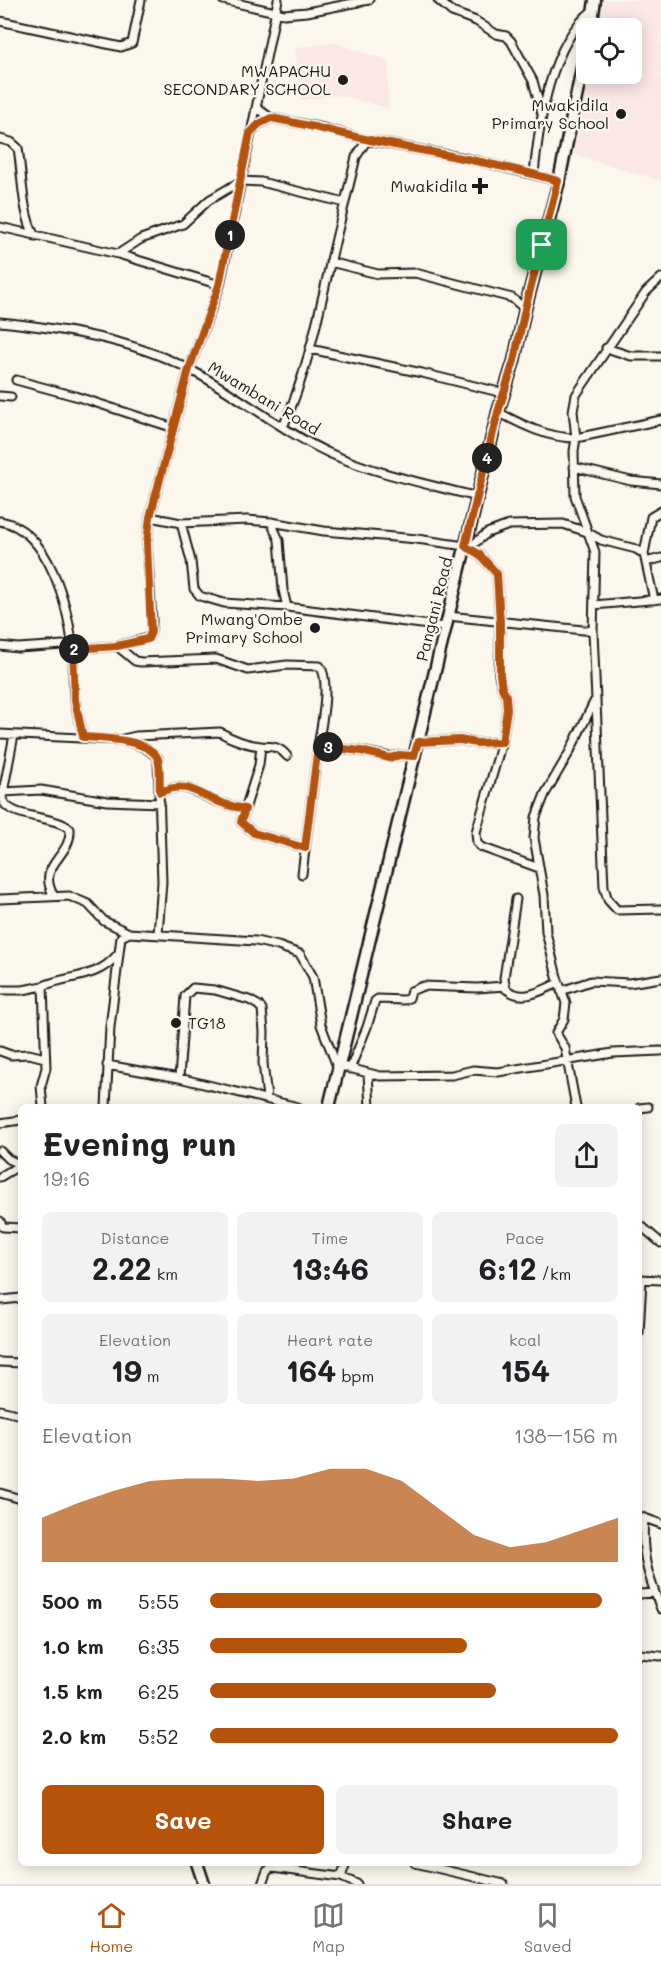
<!DOCTYPE html>
<meta charset="utf-8">
<style>
body{margin:0;font-family:Mali,sans-serif;background:#f2f2f2;color:#202124;height:100vh;display:flex;flex-direction:column;font-size:22px;white-space:nowrap}
*{box-sizing:border-box;margin:0}
p{font-size:20px;color:#757577}
.icon{flex:none;width:33px;height:33px;fill:none;stroke:currentColor;stroke-width:2;stroke-linecap:round;stroke-linejoin:round}
.map{position:relative;flex:1;overflow:hidden}
.side{position:absolute;left:18px;top:1104px;width:624px;height:762px;display:flex;flex-direction:column;background:#fff;border-radius:9px;box-shadow:0 3px 15px #0003}
.side>*{flex:none}
.tools{position:absolute;left:576px;top:18px;display:grid;gap:12px}
.tools a{display:grid;place-items:center;width:66px;height:66px;border-radius:9px;background:#fff;box-shadow:0 3px 15px #0003;font-size:30px}
.pin{position:absolute;display:grid;place-items:center;width:51px;height:51px;color:#fff;margin:-26px;border-radius:12px;box-shadow:0 3px 9px #0006}
.km{position:absolute;width:30px;height:30px;margin:-15px;border-radius:50%;background:#222;color:#fff;font-size:16px;line-height:30px;text-align:center}
.round{display:grid;place-items:center;flex:none;width:63px;height:63px;border-radius:9px;background:#f2f2f2}
.overview{display:flex;align-items:center;justify-content:space-between;height:102px;padding:0 24px}
h1{font-size:33px;font-weight:800;line-height:45px}
.stats{display:grid;grid-template-columns:repeat(3,1fr);gap:9px;height:102px;padding:6px 24px}
.stats div{display:grid;align-content:center;border-radius:9px;background:#f2f2f2;text-align:center}
.stats b{font-size:30px;font-weight:800}
.stats small{font-size:16px;font-weight:400}
.stats p{font-size:16px}
.chart{height:168px;padding:12px 24px}
.chart p{display:flex;justify-content:space-between}
.chart svg{width:100%;height:108px;margin-top:6px;fill:#b45309;opacity:.7}
.action{display:flex;gap:12px;margin-top:auto;padding:12px 24px}
.action a{flex:1;height:69px;border-radius:9px;background:#b45309;color:#fff;font-size:24px;font-weight:800;line-height:69px;text-align:center}
.action a+a{background:#f2f2f2;color:#202124}
ul{padding:0 24px;list-style:none;font-size:20px}
li{display:grid;grid-template-columns:96px 72px 1fr;align-items:center;height:45px}
li i{height:15px;border-radius:8px;background:#b45309}
.tabs{display:flex;justify-content:space-around;align-items:center;height:84px;border-top:2px solid #e0e0e0;background:#fff;font-size:16px;color:#757577}
.tabs a{display:grid;justify-items:center;gap:3px}
.tabs .active{color:#b45309}
.map>svg:first-child{display:block}
.built{fill:#fbe7e6}
.lines{fill:none;stroke-linecap:round;stroke-linejoin:round}
.street-casing{stroke:#1c1c1c;stroke-width:11}
.secondary-casing{stroke:#1c1c1c;stroke-width:15}
.street{stroke:#fbf7ec;stroke-width:7}
.secondary{stroke:#fbf7ec;stroke-width:10}
.route-casing{stroke:#fff;stroke-width:12}
.route{stroke:#b45309;stroke-width:8}
.poi-dot{fill:#1c1c1c;stroke:#fbf7ec;stroke-width:2}
.labels{text-anchor:middle;stroke-width:4.5;stroke-linejoin:round;paint-order:stroke}
.poi-label{font-size:16px;fill:#1c1c1c;stroke:#fbf7ec;text-anchor:end}
.street-label{font-size:16px;fill:#1c1c1c;stroke:#fbf7ec}
</style>
<div class="map">
<svg width="661" height="1884" viewBox="0 0 661 1884">
<rect width="100%" height="100%" fill="#fbf7ec"/>
<filter id="ink" filterUnits="userSpaceOnUse"><feTurbulence type="fractalNoise" baseFrequency=".0167" numOctaves="2"/><feDisplacementMap in="SourceGraphic" scale="12" xChannelSelector="R" yChannelSelector="G"/><feConvolveMatrix kernelMatrix="1 2 1 2 8 2 1 2 1" color-interpolation-filters="sRGB"/></filter>
<g filter="url(#ink)">
<!-- built -->
<path class="built" d="M603,0H661V181L574,154L588,74H632V28H595Z
M333,43L388,60V108L339,95L301,100L294,48Z"/>
<g class="lines">
<!-- street casing -->
<g class="street-casing">
<path id="street" d="M223,0L284,14L307,12L369,0
M438,0L452,12L476,21L496,34L506,36L511,41L533,81L542,114
M0,21L121,47L132,43L141,0
M257,108L271,118L323,128L367,140
M252,132L259,124L271,118
M0,139L11,142L18,148C22,172 22,215 35,236
M534,174C539,123 550,43 593,10
M0,227L118,254L220,285
M118,254L141,239L183,224L209,200L241,181L261,182L345,203
M330,262L378,274L415,273L512,298L525,309
M661,278L646,292L576,395L573,411L576,438L661,420
M0,322C65,329 130,339 189,369C237,394 280,430 329,453C376,474 428,484 477,497
M606,348L631,356H661
M310,349L422,373L503,393
M16,380L75,396L174,428
M0,396L11,397
M498,412C522,425 548,438 576,438L574,451L575,496L595,552L593,631L604,887L608,900L617,910L661,909
M283,427C307,374 318,316 331,260C339,225 348,191 356,157L367,140L465,158L559,181
M574,467L631,481L661,484
M150,517L189,369L220,285L278,0
M0,521C50,530 68,607 73,650C74,667 72,684 75,701C77,713 81,725 83,737
M271,522L279,540L283,590L287,607
M181,523L191,561L194,589L200,596L224,603L287,607L445,627
M470,547L487,533L509,525L563,524L587,532L601,540L636,549L644,554L654,600
M644,554L651,517L661,511
M646,562L661,558
M594,605L661,599
M448,616L593,631
M0,646L18,648L63,645L73,649L117,646L148,638L151,632L152,621L147,543L150,517L181,523L247,520L271,522L324,531L417,539L465,546L479,554L497,574L500,623L499,675L502,688L506,697L507,709L502,742L476,832L477,843L481,847L539,868
M117,646L135,661L141,662L216,659L248,670L287,665L320,666C331,682 321,727 318,746L361,751L390,757L400,755L414,756
M0,734L120,740C135,743 146,746 158,758L162,882L158,934
M14,735L2,798C6,819 56,815 70,829C72,857 35,865 54,896
M123,739L136,736L220,732C231,739 248,745 261,746C273,747 279,746 287,756
M418,742L460,740L476,743L502,742
M261,746L259,765L241,822L254,833L305,848
M3,792L41,790L107,801L160,803
M160,792C184,782 191,790 213,800C223,804 234,807 245,809
M302,874L318,746
M0,899L69,896L88,904L104,921L129,933
M516,899L504,978L506,989C524,1003 541,990 559,983
M0,990H23L43,986
M561,991L591,981L629,983L661,978
M0,1051L11,1055L29,1054L45,1058
M107,1065L179,1078L298,1107
M341,1066L380,1076L452,1075L473,1070L498,1072L613,1053L661,1051
M350,1069L367,1027L375,1001L378,999L404,1000L409,998L411,991L423,986L477,988L505,986
M368,1074L370,1107
M179,1078L185,996L193,988L215,990L249,1000L258,1005L262,1009L264,1032L263,1063L267,1098
M43,1107L41,1086L46,1068L43,986C70,974 96,980 117,955
M106,1107L110,1027L121,937L129,933L256,941L278,946L300,954L313,977L321,1025L338,1069
M576,1107L565,1048L556,1033L564,1019L566,1003L557,977L546,932L544,895L534,838L536,817L545,794L569,753L594,702
M639,1108L648,1107
M0,1123L21,1120
M0,1151L8,1159L21,1165
M0,1177L20,1165
M0,1221L3,1227L21,1228
M639,1224L661,1243
M639,1279L661,1280
M2,1300L21,1298
M639,1333L642,1280
M0,1362L21,1363
M0,1410L21,1415
M0,1493L21,1499
M639,1516L661,1524
M644,1518C641,1556 648,1575 661,1609
M639,1594L655,1593
M639,1654L661,1656
M415,1863L504,1884
M341,1877L346,1863
M262,1884L267,1871L272,1868L341,1877L357,1884"/>
</g>
<!-- secondary casing -->
<g class="secondary-casing">
<path id="secondary" d="M591,28L595,0
M329,1107L498,412L514,361L525,309L559,181L586,49
M197,1863L204,1884"/>
</g>
<!-- street -->
<use href="#street" class="street"/>
<!-- secondary -->
<use href="#secondary" class="secondary"/>
</g>
</g>
<g class="lines" filter="url(#ink)">
<!-- route casing -->
<g class="route-casing">
<path id="route" d="M271,118C305,124 337,133 370,140C433,153 496,163 558,181L525,309L514,361L498,412L465,546L479,554L497,574L500,623V675L502,688L506,696L507,709L502,742L476,743L460,740L418,742L414,756L400,755L390,758L361,751L318,746L305,848L254,833L241,822L245,809C237,807 229,806 222,803C196,794 189,780 160,792C159,782 161,768 158,759C150,739 101,738 83,737L75,700L73,649L117,646L148,639L151,632L147,543L150,517L189,369L219,285L250,133L259,124Z"/>
</g>
<!-- route -->
<use href="#route" class="route"/>
</g>
<!-- markers -->
<g class="poi-dot">
<circle cx="343" cy="80" r="6"/>
<circle cx="621" cy="114" r="6"/>
<path d="M477 177h6v6h6v6h-6v6h-6v-6h-6v-6h6z"/>
<circle cx="315" cy="628" r="6"/>
<circle cx="176" cy="1023" r="6"/>
</g>
<g class="labels">
<!-- poi labels -->
<g class="poi-label">
<text x="331" y="77">MWAPACHU<tspan x="331" dy="18">SECONDARY SCHOOL</tspan></text>
<text x="609" y="111">Mwakidila<tspan x="609" dy="18">Primary School</tspan></text>
<text x="468" y="192">Mwakidila</text>
<text x="303" y="625">Mwang'Ombe<tspan x="303" dy="18">Primary School</tspan></text>
<text x="188" y="1029" text-anchor="start">TG18</text>
</g>
<!-- street labels -->
<g class="street-label">
<text transform="translate(264 398) rotate(31)" y="6">Mwambani Road</text>
<text transform="translate(434 609) rotate(-76)" y="6">Pangani Road</text>
</g>
</g>
</svg>
<div class="tools">
<a><svg class="icon" aria-label="locate" viewBox="0 0 24 24"><circle cx="12" cy="12" r="6"/><path d="M12 2v4M12 18v4M2 12h4M18 12h4"/></svg></a>
</div>
<div class="pin" style="left:542px;top:245px;background:#1e9e55"><svg class="icon" aria-label="arrive" viewBox="0 0 24 24"><path d="M6 21V4h12l-3 4 3 4H6"/></svg></div>
<b class="km" style="left:230px;top:235px">1</b>
<b class="km" style="left:74px;top:649px">2</b>
<b class="km" style="left:328px;top:747px">3</b>
<b class="km" style="left:487px;top:458px">4</b>
<section class="side">
<div class="overview"><div><h1>Evening run</h1><p>19:16</p></div><a class="round"><svg class="icon" aria-label="share" viewBox="0 0 24 24"><path d="M12 15V3M7 8l5-5 5 5M5 13v7h14v-7"/></svg></a></div>
<div class="stats">
<div><p>Distance</p><b>2.22<small> km</small></b></div>
<div><p>Time</p><b>13:46</b></div>
<div><p>Pace</p><b>6:12<small> /km</small></b></div>
</div>
<div class="stats">
<div><p>Elevation</p><b>19<small> m</small></b></div>
<div><p>Heart rate</p><b>164<small> bpm</small></b></div>
<div><p>kcal</p><b>154</b></div>
</div>
<div class="chart"><p><span>Elevation</span>138–156 m</p>
<svg viewBox="0 0 160 44" preserveAspectRatio="none"><path d="M0 44V26L10 20L20 15L30 11L40 10L50 10L60 11L70 10L80 6L90 6L100 11L110 22L120 33L130 38L140 36L150 31L160 26V44z"/></svg>
</div>
<ul>
<li><b>500 m</b>5:55<i style="width:96%"></i></li>
<li><b>1.0 km</b>6:35<i style="width:63%"></i></li>
<li><b>1.5 km</b>6:25<i style="width:70%"></i></li>
<li><b>2.0 km</b>5:52<i style="width:100%"></i></li>
</ul>
<div class="action"><a>Save</a><a>Share</a></div>
</section>
</div>
<nav class="tabs">
<a class="active"><svg class="icon" aria-label="home" viewBox="0 0 24 24"><path d="M3 11l9-7 9 7M6 9v11h12V9"/></svg>Home</a>
<a><svg class="icon" aria-label="map" viewBox="0 0 24 24"><path d="M3 6l6-2 6 2 6-2v14l-6 2-6-2-6 2zM9 4v14M15 6v14"/></svg>Map</a>
<a><svg class="icon" aria-label="saved" viewBox="0 0 24 24"><path d="M7 4h10v16l-5-4-5 4z"/></svg>Saved</a>
</nav>
